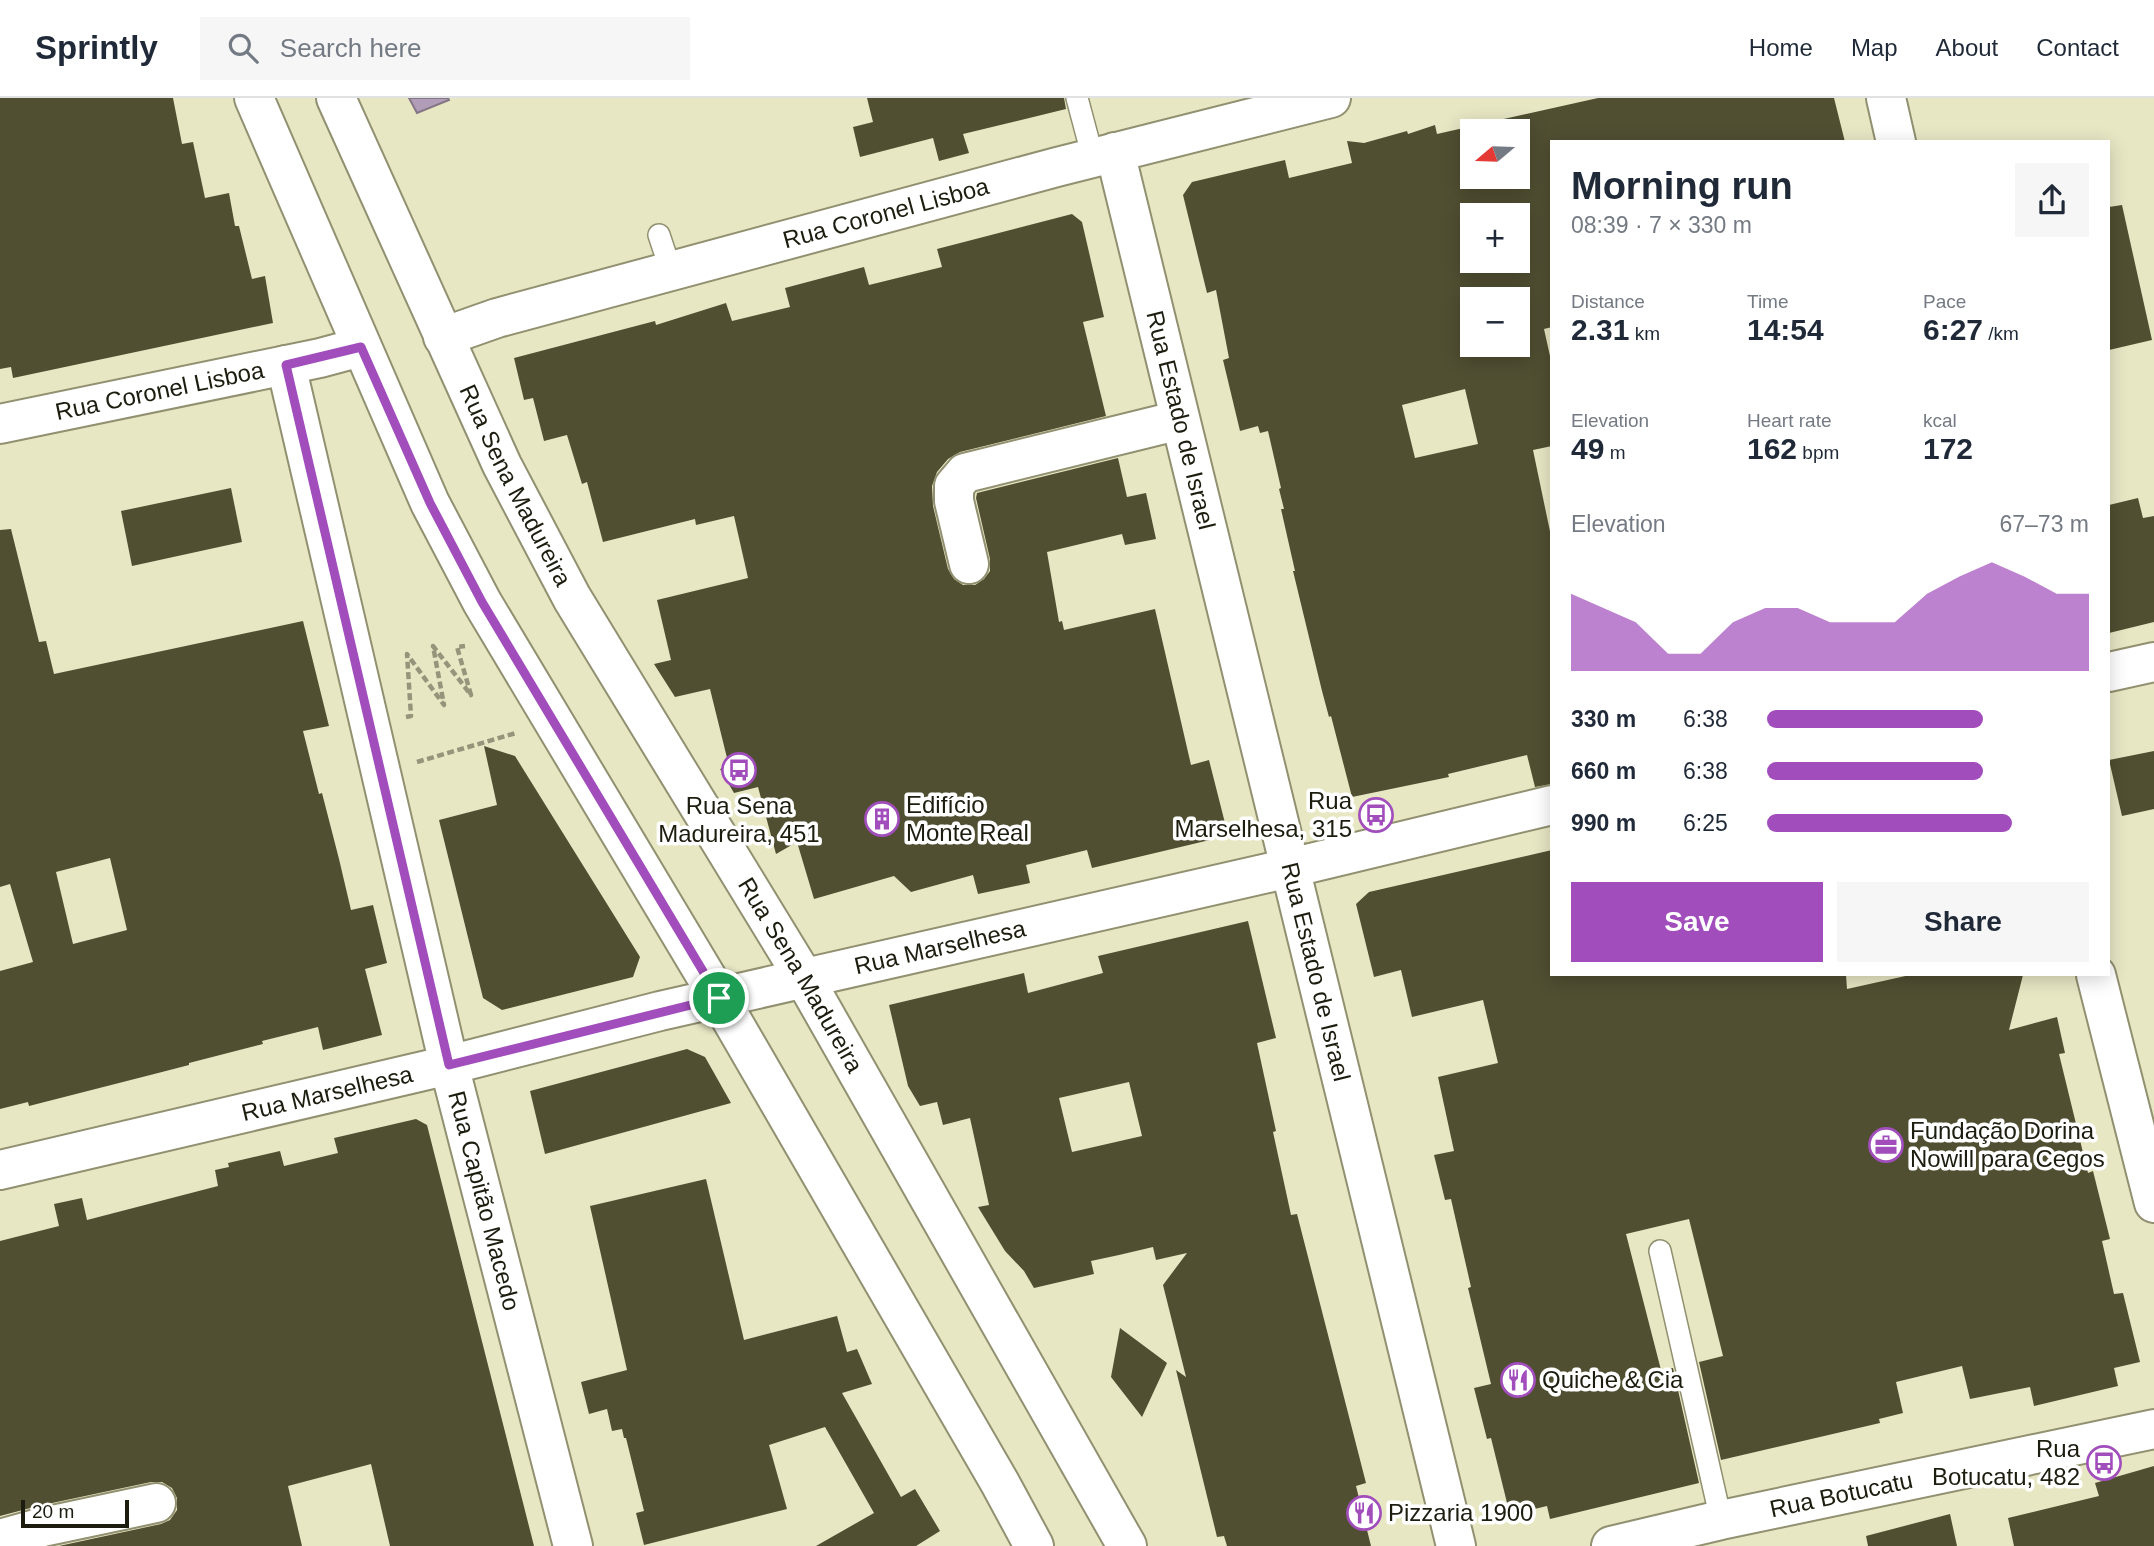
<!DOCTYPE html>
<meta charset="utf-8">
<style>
body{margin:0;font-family:Arial,sans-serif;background:#f6f6f7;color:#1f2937;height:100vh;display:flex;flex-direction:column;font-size:26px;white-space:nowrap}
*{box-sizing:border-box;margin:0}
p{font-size:23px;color:#747a83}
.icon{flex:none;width:38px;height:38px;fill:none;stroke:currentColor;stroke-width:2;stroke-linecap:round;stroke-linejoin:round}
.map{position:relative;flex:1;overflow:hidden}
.sheet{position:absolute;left:1550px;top:42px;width:560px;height:836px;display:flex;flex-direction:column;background:#fff;border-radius:0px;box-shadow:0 4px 18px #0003}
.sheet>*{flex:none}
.needle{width:46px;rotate:251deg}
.controls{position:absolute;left:1460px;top:21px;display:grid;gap:14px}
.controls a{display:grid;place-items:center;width:70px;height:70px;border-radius:0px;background:#fff;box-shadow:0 4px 18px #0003;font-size:35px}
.scale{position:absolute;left:21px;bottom:18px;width:108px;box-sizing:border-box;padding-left:7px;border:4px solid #1c1c0f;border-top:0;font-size:19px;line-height:24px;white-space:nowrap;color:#1c1c0f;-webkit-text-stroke:5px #fff;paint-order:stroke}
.pin{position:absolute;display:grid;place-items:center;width:60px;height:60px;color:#fff;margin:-30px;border:4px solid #fff;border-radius:50%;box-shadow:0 2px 7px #0007}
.round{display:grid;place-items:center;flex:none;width:74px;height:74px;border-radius:0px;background:#f6f6f7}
.summary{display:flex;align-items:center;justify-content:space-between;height:119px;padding:0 21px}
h1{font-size:38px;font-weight:700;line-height:52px}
.stats{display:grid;grid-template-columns:repeat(3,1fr);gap:10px;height:119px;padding:7px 21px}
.stats div{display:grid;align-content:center}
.stats b{font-size:30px;font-weight:700}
.stats small{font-size:19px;font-weight:400}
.stats p{font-size:19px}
.chart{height:196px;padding:14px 21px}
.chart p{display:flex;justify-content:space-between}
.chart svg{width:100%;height:126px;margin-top:7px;fill:#a14dbc;opacity:.7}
.button{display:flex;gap:14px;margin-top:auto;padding:14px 21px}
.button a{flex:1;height:80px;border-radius:0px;background:#a14dbc;color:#fff;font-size:28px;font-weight:700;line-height:80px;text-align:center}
.button a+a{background:#f6f6f7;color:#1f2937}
ul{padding:0 21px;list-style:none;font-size:23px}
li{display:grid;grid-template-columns:112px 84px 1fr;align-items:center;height:52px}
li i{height:18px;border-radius:9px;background:#a14dbc}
header{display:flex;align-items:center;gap:42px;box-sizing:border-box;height:98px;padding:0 35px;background:#fff;border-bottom:2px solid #e0e1e3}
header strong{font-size:33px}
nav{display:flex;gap:38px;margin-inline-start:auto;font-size:24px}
.search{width:490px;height:63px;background:#f6f6f7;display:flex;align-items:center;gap:18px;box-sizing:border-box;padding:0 24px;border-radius:0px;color:#747a83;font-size:26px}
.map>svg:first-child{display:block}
.water{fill:#b19db8;stroke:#847685;stroke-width:2}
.building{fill:#504f32;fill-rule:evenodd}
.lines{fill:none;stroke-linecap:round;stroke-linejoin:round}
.lane-casing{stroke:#919070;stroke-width:24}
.street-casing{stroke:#919070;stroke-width:42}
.primary-casing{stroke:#919070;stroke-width:42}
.path{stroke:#96957b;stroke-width:4.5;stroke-dasharray:7 3.5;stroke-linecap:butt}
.lane{stroke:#fff;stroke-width:21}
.street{stroke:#fff;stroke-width:38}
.primary{stroke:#fff;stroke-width:38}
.route-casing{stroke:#fff;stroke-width:14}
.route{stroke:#a14dbc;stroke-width:9}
.labels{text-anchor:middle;stroke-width:7;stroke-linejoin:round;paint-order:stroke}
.street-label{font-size:24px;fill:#1c1c0f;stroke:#fff}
.poi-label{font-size:24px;fill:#1c1c0f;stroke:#fff;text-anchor:start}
</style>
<header>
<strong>Sprintly</strong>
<div class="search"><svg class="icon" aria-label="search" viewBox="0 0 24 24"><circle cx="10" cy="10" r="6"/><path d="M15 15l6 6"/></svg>Search here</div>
<nav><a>Home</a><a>Map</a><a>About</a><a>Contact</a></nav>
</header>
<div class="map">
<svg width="2154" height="1448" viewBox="0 0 2154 1448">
<rect width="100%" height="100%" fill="#e8e7c4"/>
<!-- water -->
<path class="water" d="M409,0H448L449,2L417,15Z"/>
<!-- building -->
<path class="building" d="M0,0H173L182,46L193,44L205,100L229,95L235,128H239L252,181L265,178L273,225L13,280L11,269L0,271Z
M867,0H1064L1066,11L963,36L969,55L939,63L933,40L860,59L853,29L873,24Z
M1598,0H1834L1845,44H1552V229L1544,231L1552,267V348L1533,352L1552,443V686L1535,689L1527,657L1448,676L1449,679L1352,699L1331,618L1329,619L1322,593L1293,473H1295L1281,411H1284L1279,391L1281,390L1268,333L1260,335L1258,328L1240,333L1223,262L1229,260L1216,192L1207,195L1183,97L1192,84L1285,62L1289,80L1352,65L1347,43L1364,45L1407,33L1408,36L1435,27L1437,36ZM1472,33H1517V79H1472ZM1472,117H1517V163H1472ZM1472,201H1517V247H1472ZM1465,291L1478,346L1415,360L1402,307Z
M2122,107L2152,242L2109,252V109Z
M1072,116L1082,124L1104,219L1083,224L1106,318L960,354L948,361L937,374L932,388L933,408L948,471L954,481L963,487H975L984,481L990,473V461L976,400L977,395L1118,360L1127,399L1146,395L1156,441L1125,447L1122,436L1047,454L1059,524L1062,523L1064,532L1155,511L1191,667L1209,662L1225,725L1214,741L1092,770L1087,752L1026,767L1030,785L978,796L973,777L911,794L894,778L814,801L797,744L776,756L758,689L734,695L720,671L729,668L710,591L675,599L654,566L671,562L657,502L748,480L734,418L696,427L695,421L603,444L587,384L582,386L567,337L544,343L533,300L524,302L514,260L655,223L656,227L726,205L732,223L790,209L785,190L864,169L869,187L942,169L937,151Z
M231,390L242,444L132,468L121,413Z
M2138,400L2143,420L2154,418V524L2109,535V407Z
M11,431L39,544L46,543L54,576L303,523L329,628L303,633L319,696L322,695L339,761L351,812L373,807L387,865L365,871L382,937L323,952L318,929L262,943L263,946L189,965V967L162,974L29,1008L28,1004L0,1011V873L33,864L10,786L0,789V432ZM110,760L127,832L73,846L56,774Z
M484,648L515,658L640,859L633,879L502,912L483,900L439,722L497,707Z
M2154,653V711L2122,718L2109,662Z
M1552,752V877H1846L1847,891L1910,877H2023L2009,932L2057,919L2065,955L2059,956L2088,1075L2093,1073L2110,1141L2102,1143L2114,1196L2123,1195L2140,1264L2114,1270L2118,1288L2034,1308L2030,1289L1970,1301L1962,1268L1896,1284L1903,1315L1879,1321L1880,1325L1721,1362L1699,1264L1723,1258L1689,1121L1626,1136L1661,1272L1673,1270L1699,1385L1550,1421L1547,1408L1510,1417L1491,1340L1487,1341L1474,1290L1491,1286L1468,1190L1471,1189L1451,1101L1445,1102L1434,1057L1454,1053L1438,979L1498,965L1483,902L1412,919L1401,872L1374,879L1356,806L1369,794Z
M1248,823L1276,940L1257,945L1276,1033L1273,1034L1291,1117L1297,1116L1366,1385L1356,1388L1371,1448H1227L1224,1438L1217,1439L1176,1272L1186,1279L1163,1187L1187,1155L1156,1162L1153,1149L1119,1157L1091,1163L1094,1176L1034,1190L1024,1173L1005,1153L978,1109L989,1107L970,1020L943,1027L937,1004L920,1008L908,988L889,907L1024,875L1028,895L1103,875L1098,858ZM1129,984L1142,1038L1072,1054L1059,1000Z
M687,951L705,959L731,1005L545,1056L530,993Z
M416,1021L427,1027L534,1448H390L371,1366L288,1388L302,1448H59L161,1426L170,1422L177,1412V1400L172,1390L162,1384H151L38,1408L0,1418V1143L59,1128L54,1106L82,1100L87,1122L218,1088L215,1072L229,1069L228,1065L280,1053L284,1068L338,1055L334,1040Z
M706,1081L744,1242L837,1218L847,1254L857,1251L872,1286L842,1295L901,1399L915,1391L940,1433L916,1448H816L874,1415L825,1329L769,1347L787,1411L644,1447L636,1415L644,1413L626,1340H624L622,1331L612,1333L607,1311L589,1316L581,1284L627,1272L590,1108Z
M1120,1230L1167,1265L1142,1319L1111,1279Z
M2154,1368V1448H2014L2008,1420L2099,1398L2095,1385Z
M1950,1416L1957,1448H1868L1866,1438Z"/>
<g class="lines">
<!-- lane casing -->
<g class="lane-casing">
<path id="lane" d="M1077,0L1093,60
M659,137L671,173
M1660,1153L1721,1422"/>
</g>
<!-- street casing -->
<g class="street-casing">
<g id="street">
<path d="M1886,0L1896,44"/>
<path id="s1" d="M1115,54L1456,1448"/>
<path id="s2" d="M443,239L497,220L1057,69L1331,0"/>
<path id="s3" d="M286,267L449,967L573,1448"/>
<path id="s4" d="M0,326L320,260L361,249"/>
<path d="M969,466L954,403V388L965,375L1180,322"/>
<path d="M2109,574L2154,564"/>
<path d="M2096,877L2154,1105"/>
<path id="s5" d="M0,1072L449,967L660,913L1290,770L1552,707"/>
<path d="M0,1441L43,1429L156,1405"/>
<path id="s6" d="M1611,1448L1721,1422L2154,1331"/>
</g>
</g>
<!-- primary casing -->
<g class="primary-casing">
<g id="primary">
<path d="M254,0L430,405L482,504L719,900L1000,1385L1034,1448"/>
<path id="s7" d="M336,0L502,367L572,500L804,880L1127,1448"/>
</g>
</g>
<!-- path -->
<path class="path" d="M406,619L411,618L407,556L444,607L433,548L471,597L457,549L465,548
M417,664L516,635"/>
<!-- lane -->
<use href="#lane" class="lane"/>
<!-- street -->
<use href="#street" class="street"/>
<!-- primary -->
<use href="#primary" class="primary"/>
</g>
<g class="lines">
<!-- route casing -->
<g class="route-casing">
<path id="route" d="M361,249L430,405L482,504L719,900L449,967L286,267Z"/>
</g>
<!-- route -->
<use href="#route" class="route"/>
</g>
<!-- icons -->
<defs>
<g id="bus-ring" transform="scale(1.75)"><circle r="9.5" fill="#fff" stroke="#a14dbc" stroke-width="1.5"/><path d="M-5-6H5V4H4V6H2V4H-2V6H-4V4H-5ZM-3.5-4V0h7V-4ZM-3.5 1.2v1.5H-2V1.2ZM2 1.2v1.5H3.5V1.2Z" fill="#a14dbc"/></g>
<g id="building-ring" transform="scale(1.75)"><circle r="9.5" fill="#fff" stroke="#a14dbc" stroke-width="1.5"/><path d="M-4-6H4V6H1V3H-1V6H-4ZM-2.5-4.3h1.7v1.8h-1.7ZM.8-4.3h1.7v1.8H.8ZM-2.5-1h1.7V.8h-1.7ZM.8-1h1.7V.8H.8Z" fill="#a14dbc"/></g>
<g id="office-ring" transform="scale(1.75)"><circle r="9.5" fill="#fff" stroke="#a14dbc" stroke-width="1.5"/><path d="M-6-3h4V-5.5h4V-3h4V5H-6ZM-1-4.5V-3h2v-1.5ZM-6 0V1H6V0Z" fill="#a14dbc"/></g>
<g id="restaurant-ring" transform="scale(1.75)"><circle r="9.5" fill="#fff" stroke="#a14dbc" stroke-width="1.5"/><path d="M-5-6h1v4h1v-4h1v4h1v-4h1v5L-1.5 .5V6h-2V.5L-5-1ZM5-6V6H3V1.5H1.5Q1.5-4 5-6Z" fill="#a14dbc"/></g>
</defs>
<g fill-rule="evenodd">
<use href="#bus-ring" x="739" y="672"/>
<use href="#bus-ring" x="1376" y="717"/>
<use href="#building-ring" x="882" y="721"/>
<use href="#office-ring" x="1886" y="1047"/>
<use href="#restaurant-ring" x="1518" y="1282"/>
<use href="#bus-ring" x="2104" y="1365"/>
<use href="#restaurant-ring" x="1364" y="1415"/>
</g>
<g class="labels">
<!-- street labels -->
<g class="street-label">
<text dy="8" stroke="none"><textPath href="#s2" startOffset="460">Rua Coronel Lisboa</textPath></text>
<text dy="8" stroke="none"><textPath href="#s4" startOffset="163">Rua Coronel Lisboa</textPath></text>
<text dy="8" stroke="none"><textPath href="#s1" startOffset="276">Rua Estado de Israel</textPath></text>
<text dy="8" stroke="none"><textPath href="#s7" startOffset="427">Rua Sena Madureira</textPath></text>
<text dy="8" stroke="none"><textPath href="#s5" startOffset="966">Rua Marselhesa</textPath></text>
<text dy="8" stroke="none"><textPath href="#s1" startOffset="844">Rua Estado de Israel</textPath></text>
<text dy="8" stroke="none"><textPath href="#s7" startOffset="994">Rua Sena Madureira</textPath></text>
<text dy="8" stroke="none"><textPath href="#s5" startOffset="336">Rua Marselhesa</textPath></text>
<text dy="8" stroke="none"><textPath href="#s3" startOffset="859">Rua Capitão Macedo</textPath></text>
<text dy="8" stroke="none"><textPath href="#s6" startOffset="236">Rua Botucatu</textPath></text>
</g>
<!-- poi labels -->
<g class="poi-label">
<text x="1352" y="711" text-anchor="end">Rua<tspan x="1352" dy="28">Marselhesa, 315</tspan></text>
<text x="906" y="715">Edifício<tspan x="906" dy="28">Monte Real</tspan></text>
<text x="739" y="716" text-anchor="middle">Rua Sena<tspan x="739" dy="28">Madureira, 451</tspan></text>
<text x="1910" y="1041">Fundação Dorina<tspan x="1910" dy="28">Nowill para Cegos</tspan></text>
<text x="1542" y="1290">Quiche &amp; Cia</text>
<text x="2080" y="1359" text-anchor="end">Rua<tspan x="2080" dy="28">Botucatu, 482</tspan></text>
<text x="1388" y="1423">Pizzaria 1900</text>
</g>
</g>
</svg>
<div class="controls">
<a><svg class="needle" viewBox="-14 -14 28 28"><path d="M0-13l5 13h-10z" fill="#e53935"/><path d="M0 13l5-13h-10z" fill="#747a83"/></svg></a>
<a>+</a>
<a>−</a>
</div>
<div class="scale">20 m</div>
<div class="pin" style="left:719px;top:900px;background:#1e9e55"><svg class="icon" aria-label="arrive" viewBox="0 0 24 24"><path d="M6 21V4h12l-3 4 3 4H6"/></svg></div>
<section class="sheet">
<div class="summary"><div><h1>Morning run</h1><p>08:39 · 7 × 330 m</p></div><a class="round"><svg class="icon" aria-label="share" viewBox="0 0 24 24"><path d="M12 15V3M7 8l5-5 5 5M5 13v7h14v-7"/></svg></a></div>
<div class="stats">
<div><p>Distance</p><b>2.31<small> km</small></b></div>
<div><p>Time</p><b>14:54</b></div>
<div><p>Pace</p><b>6:27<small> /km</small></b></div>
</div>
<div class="stats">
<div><p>Elevation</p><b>49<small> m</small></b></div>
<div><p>Heart rate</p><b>162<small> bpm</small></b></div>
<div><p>kcal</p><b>172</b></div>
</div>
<div class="chart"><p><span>Elevation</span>67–73 m</p>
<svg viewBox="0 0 160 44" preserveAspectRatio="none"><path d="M0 44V17L10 22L20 27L30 38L40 38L50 27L60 22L70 22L80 27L90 27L100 27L110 17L120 11L130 6L140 11L150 17L160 17V44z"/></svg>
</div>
<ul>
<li><b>330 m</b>6:38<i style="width:67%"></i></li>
<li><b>660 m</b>6:38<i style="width:67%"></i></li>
<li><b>990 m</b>6:25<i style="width:76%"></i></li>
</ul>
<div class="button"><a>Save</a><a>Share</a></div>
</section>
</div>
